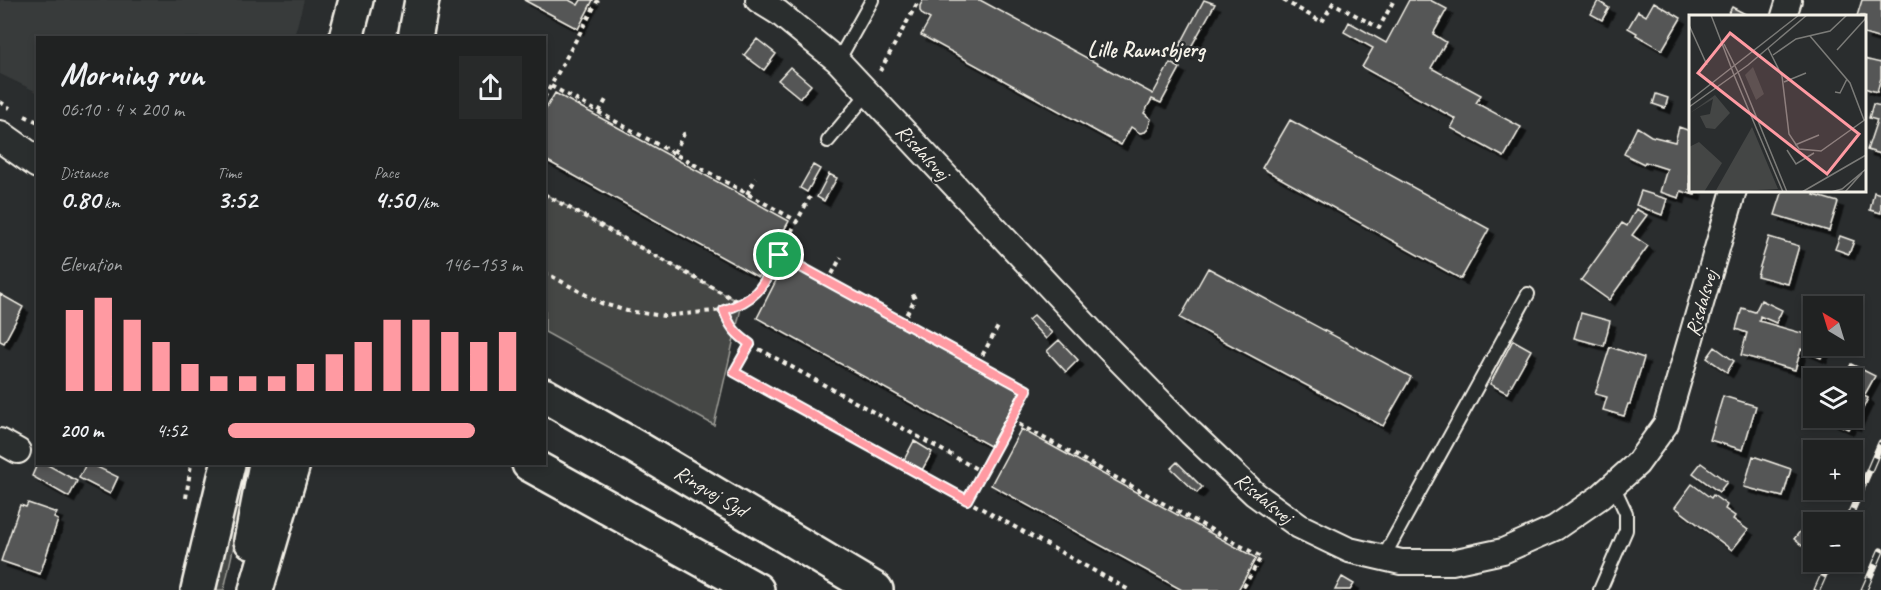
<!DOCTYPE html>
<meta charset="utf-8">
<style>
body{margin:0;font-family:Caveat,sans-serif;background:#282a2a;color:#f1f3f6;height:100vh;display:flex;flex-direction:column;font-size:22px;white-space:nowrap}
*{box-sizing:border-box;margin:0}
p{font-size:20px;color:#a2a4a5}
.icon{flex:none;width:33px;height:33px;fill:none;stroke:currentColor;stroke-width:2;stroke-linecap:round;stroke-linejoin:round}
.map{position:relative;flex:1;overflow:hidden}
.details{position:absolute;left:36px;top:36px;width:510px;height:429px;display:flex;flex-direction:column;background:#202222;border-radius:0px;box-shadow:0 3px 9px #0003,0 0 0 2px #3d3f40}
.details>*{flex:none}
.needle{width:39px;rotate:322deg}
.controls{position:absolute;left:1803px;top:296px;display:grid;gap:12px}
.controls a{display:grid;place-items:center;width:60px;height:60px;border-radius:0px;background:#202222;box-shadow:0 3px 9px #0003,0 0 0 2px #3d3f40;font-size:30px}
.pin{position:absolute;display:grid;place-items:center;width:51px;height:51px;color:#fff;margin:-26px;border:3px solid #fff;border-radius:50%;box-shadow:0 2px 6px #0007}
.round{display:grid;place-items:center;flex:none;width:63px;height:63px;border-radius:0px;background:#282a2a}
.summary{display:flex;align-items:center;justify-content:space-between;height:102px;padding:0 24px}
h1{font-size:33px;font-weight:600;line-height:45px}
.metrics{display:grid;grid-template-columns:repeat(3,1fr);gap:9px;height:102px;padding:6px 24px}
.metrics div{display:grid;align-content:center}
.metrics b{font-size:26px;font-weight:600}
.metrics small{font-size:16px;font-weight:400}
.metrics p{font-size:16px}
.chart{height:168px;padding:12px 24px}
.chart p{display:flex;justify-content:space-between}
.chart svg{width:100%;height:108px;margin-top:6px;stroke:#ff9aa2;stroke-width:6}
ul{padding:0 24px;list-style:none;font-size:20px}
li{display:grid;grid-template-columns:96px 72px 1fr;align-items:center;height:45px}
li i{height:15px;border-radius:8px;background:#ff9aa2}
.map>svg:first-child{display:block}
.built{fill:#373a3a}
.green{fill:#444645;stroke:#9c9c96;stroke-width:1.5}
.building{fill:#555756;stroke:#f4f1e8;stroke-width:1.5;filter:url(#shadow)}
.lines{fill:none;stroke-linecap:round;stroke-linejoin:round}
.service-casing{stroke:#f4f1e8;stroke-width:16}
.minor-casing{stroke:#f4f1e8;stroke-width:28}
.tertiary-casing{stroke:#f4f1e8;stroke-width:34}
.secondary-casing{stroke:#f4f1e8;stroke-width:38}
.path{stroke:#f4f1e8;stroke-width:4;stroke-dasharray:4.5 4.5;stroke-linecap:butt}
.service{stroke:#2a2d2e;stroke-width:12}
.minor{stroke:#2a2d2e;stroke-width:24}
.tertiary{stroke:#2a2d2e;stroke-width:30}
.secondary{stroke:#2a2d2e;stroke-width:33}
.rail-casing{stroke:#f4f1e8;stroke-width:7}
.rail{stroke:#2a2d2e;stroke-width:4.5;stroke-dasharray:14;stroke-linecap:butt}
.route-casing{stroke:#fff;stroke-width:12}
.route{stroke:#ff9aa2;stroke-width:8}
.labels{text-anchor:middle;stroke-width:4.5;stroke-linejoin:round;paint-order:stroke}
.street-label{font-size:21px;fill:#f4f1e8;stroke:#2a2d2e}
.neighbourhood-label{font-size:22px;font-weight:bold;fill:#f4f1e8;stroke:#2a2d2e}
.inset-road{fill:none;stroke:#7b7b78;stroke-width:1.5}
.view{fill:#ff9aa2;fill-opacity:0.15;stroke:#ff9aa2;stroke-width:3}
.inset-edge{fill:none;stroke:#f4f1e8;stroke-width:3}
</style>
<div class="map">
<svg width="1881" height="590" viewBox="0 0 1881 590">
<defs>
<filter id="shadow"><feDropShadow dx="5.5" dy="5.5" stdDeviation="0" flood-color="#0009"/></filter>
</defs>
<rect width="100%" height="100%" fill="#2a2d2e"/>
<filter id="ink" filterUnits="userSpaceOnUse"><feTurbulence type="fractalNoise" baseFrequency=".0167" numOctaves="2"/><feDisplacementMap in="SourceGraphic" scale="12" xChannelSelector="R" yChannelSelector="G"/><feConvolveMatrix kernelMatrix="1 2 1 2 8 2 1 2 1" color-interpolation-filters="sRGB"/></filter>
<g filter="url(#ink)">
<!-- built -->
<path class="built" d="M0,0H304L294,37L38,38L37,92L0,74Z"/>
<!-- green -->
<path class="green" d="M545,194L742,304L714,425L545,332Z
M245,464H252L224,590H216Z"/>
<!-- building -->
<path class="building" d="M524,0H569L578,5L581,0H593L578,29Z
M923,0H980L1153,94L1170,63L1180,68L1161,103L1152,99L1144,113L1151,119L1148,129L1145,132L1140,133L1131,127L1121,145L921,35L930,19L923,15L920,11V6Z
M1204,0L1215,4L1187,54L1178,49Z
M1409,0H1430L1447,9L1433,34L1446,42L1431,68L1481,95L1476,103L1521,127L1504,157L1451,128L1456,119L1362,67L1373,48L1344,32L1349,22L1386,43Z
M1862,0H1881V39L1864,34V16H1857Z
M1598,1L1609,8L1602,20L1591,14Z
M1654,2L1681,18L1662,50L1636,35L1637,33L1628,28L1638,11L1646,16Z
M1732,7L1749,16H1727Z
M757,39L776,54L764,70L744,55Z
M1864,59L1881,63V78L1877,92L1864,88Z
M790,67L811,85L800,98L778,80Z
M555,93L789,221L758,277L544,159V112Z
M1656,94L1668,98L1665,108L1653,104Z
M1873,104L1881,106V154L1867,150L1877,120L1869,118Z
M1290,120L1489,229L1461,279L1262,168Z
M1637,127L1651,136L1675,142L1679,127L1690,131V190H1696L1695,195L1681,191L1679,198L1660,192L1667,169L1645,162L1644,164L1624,154Z
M813,165L820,169L807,192L800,188Z
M829,174L837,178L824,201L817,197Z
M1783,190H1816L1814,195L1838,202L1829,231L1775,215Z
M1641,191L1667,199L1662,215L1636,205Z
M1874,192L1881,194V213L1870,210Z
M1636,209L1647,215L1632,235L1648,246L1609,300L1581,280L1622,223L1627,226Z
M1840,236L1854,241L1849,254L1835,249Z
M1769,237L1799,246L1788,284L1757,276Z
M786,261L1021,390L990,446L757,318Z
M1208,268L1411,377L1383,426L1180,318Z
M0,294L23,307L4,343L0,341Z
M1761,300L1782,310L1776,323L1760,316L1759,321L1805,334V336L1814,340V345L1826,346L1821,358L1801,349L1795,370L1741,355L1747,333L1736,329L1742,308L1755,312Z
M1581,313L1610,321L1604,346L1574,338Z
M1034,315L1052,333L1046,339L1028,320Z
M1059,340L1078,360L1066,372L1047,351Z
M1513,340L1531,350L1507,393L1490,384Z
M1610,347L1644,358L1630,404H1628L1624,416L1603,410L1607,397L1595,394Z
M1715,347L1734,361L1727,372L1707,358Z
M1851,364L1875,376L1864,396L1868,398L1855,425L1851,423L1848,429L1832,421L1834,417H1852V378H1844Z
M1723,396L1756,406L1743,450L1710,440Z
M1021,429L1256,558L1238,590H1182L991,485Z
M914,441L932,452L922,470L904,460Z
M1753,456L1791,469L1783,497L1744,487Z
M38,462V464H46L77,481L69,497L32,476Z
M1177,462L1202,487L1197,493L1171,468Z
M1701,463L1727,482L1719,492L1693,473Z
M86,464H91L118,477L110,494L79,478Z
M1692,484L1711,498L1713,495L1727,505L1725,509L1735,516L1733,519L1748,530L1732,550L1675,507Z
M28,503L57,513L54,518L58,520L40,574L1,561L20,505L26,507Z
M1801,530L1813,540L1806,549L1794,539Z
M1342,577L1354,584L1350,590H1335Z"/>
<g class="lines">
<!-- service casing -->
<g class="service-casing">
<path id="service" d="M838,61L872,0
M828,141L868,93
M1383,558L1528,294
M1600,590L1626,530V513L1613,485"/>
</g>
<!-- minor casing -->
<g class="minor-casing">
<path id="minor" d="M758,0L779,13L838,61L1094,334L1191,433L1255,494L1299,526L1349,550L1401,562H1452L1503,551L1555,528L1600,497L1637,464L1666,424L1734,190
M1784,16L1789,0
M0,441L18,451"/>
</g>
<!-- tertiary casing -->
<g class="tertiary-casing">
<path id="tertiary" d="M0,136L38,163"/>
</g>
<!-- secondary casing -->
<g class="secondary-casing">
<path id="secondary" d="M346,38L356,0
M415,38L422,0
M544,395L639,449L876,590
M529,464L757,590
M251,541L266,464
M198,590L228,464
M256,590L293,464"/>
</g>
<!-- path -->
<path class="path" d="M1283,0L1322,22L1333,3L1379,28L1394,0
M880,71L919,0
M551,86L797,221
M544,98L598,0
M0,102L10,108
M599,112L607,98
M25,116L38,122
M674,153L684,134L689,133
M544,194L742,304
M747,194L756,178
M779,255L1027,390L967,500
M544,272L601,303L627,311L664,316L724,310L742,304L763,284L810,197
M828,282L841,257
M724,310C729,326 736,334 750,344L982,472
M902,322L915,299L912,293
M750,344L734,372L1129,590
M978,363L999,325
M1011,420L1261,557L1242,590
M186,498L191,464"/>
<!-- service -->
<use href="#service" class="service"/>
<!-- minor -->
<use href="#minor" class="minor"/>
<!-- tertiary -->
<use href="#tertiary" class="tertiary"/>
<!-- secondary -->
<use href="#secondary" class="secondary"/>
<!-- rail casing -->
<g class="rail-casing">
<path id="rail" d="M1847,522L1881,443
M1817,590L1830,561
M1864,590L1881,551"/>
</g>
<!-- rail -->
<use href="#rail" class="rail"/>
</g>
</g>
<g class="lines" filter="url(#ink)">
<!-- route casing -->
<g class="route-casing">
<path id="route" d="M779,255L1027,390L967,500L734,372L750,344C736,334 729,326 724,310C759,299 763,285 779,255Z"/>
</g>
<!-- route -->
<use href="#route" class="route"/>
</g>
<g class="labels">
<!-- street labels -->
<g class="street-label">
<text transform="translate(923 152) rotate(47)" y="7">Risdalsvej</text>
<text transform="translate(1701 303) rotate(-74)" y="7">Risdalsvej</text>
<text transform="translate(711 491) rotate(31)" y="7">Ringvej Syd</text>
<text transform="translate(1264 498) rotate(39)" y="7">Risdalsvej</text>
</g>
<!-- neighbourhood labels -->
<g class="neighbourhood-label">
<text x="1146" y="57">Lille Ravnsbjerg</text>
</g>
</g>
<!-- overview -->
<g transform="translate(1689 15)">
<rect width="177" height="177" fill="#2a2d2e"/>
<path d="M64,52L75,79L67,85L56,60ZM26,80L41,98L26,114L17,113L11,101L21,99L24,84L1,98ZM63,112L89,174L26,177ZM10,127L33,148L15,177H0V132Z" fill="#444645"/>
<path class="inset-road" d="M22,0L45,60M0,10L18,50M121,21L161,68L175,105M35,29L49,57M79,33L93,61L100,119L110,134L132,136L177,104M148,35L177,3M84,40L107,24L141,16L158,0M49,57L98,177M45,60L94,177M95,67L117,58M146,77L151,78L158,64M0,86L110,0M0,92L59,50L118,0M106,130L130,120M98,135L107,149L125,138M113,177L177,140M142,177L153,174L177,154M156,177L173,158"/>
<path class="view" d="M41,18L170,119L138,159L9,58Z"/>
<rect width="177" height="177" class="inset-edge"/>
</g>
</svg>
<div class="controls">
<a><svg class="needle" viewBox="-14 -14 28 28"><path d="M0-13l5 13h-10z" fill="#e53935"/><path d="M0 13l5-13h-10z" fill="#a2a4a5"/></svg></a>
<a><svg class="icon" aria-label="layers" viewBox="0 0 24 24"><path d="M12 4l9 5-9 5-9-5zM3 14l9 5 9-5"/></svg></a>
<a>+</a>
<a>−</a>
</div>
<div class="pin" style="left:779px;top:255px;background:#1e9e55"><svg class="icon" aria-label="arrive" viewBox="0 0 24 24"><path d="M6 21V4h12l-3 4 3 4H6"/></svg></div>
<section class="details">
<div class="summary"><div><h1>Morning run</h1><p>06:10 · 4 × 200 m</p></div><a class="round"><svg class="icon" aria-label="share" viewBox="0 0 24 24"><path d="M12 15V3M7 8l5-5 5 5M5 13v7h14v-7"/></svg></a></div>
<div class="metrics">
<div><p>Distance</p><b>0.80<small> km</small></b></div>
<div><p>Time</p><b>3:52</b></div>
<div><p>Pace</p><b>4:50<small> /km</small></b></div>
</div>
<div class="chart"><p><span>Elevation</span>146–153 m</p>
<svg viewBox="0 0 160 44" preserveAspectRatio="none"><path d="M5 44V11M15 44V6M25 44V15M35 44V24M45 44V33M55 44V38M65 44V38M75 44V38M85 44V33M95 44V29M105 44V24M115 44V15M125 44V15M135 44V20M145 44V24M155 44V20"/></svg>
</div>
<ul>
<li><b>200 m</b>4:52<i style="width:84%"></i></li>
</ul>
</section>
</div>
